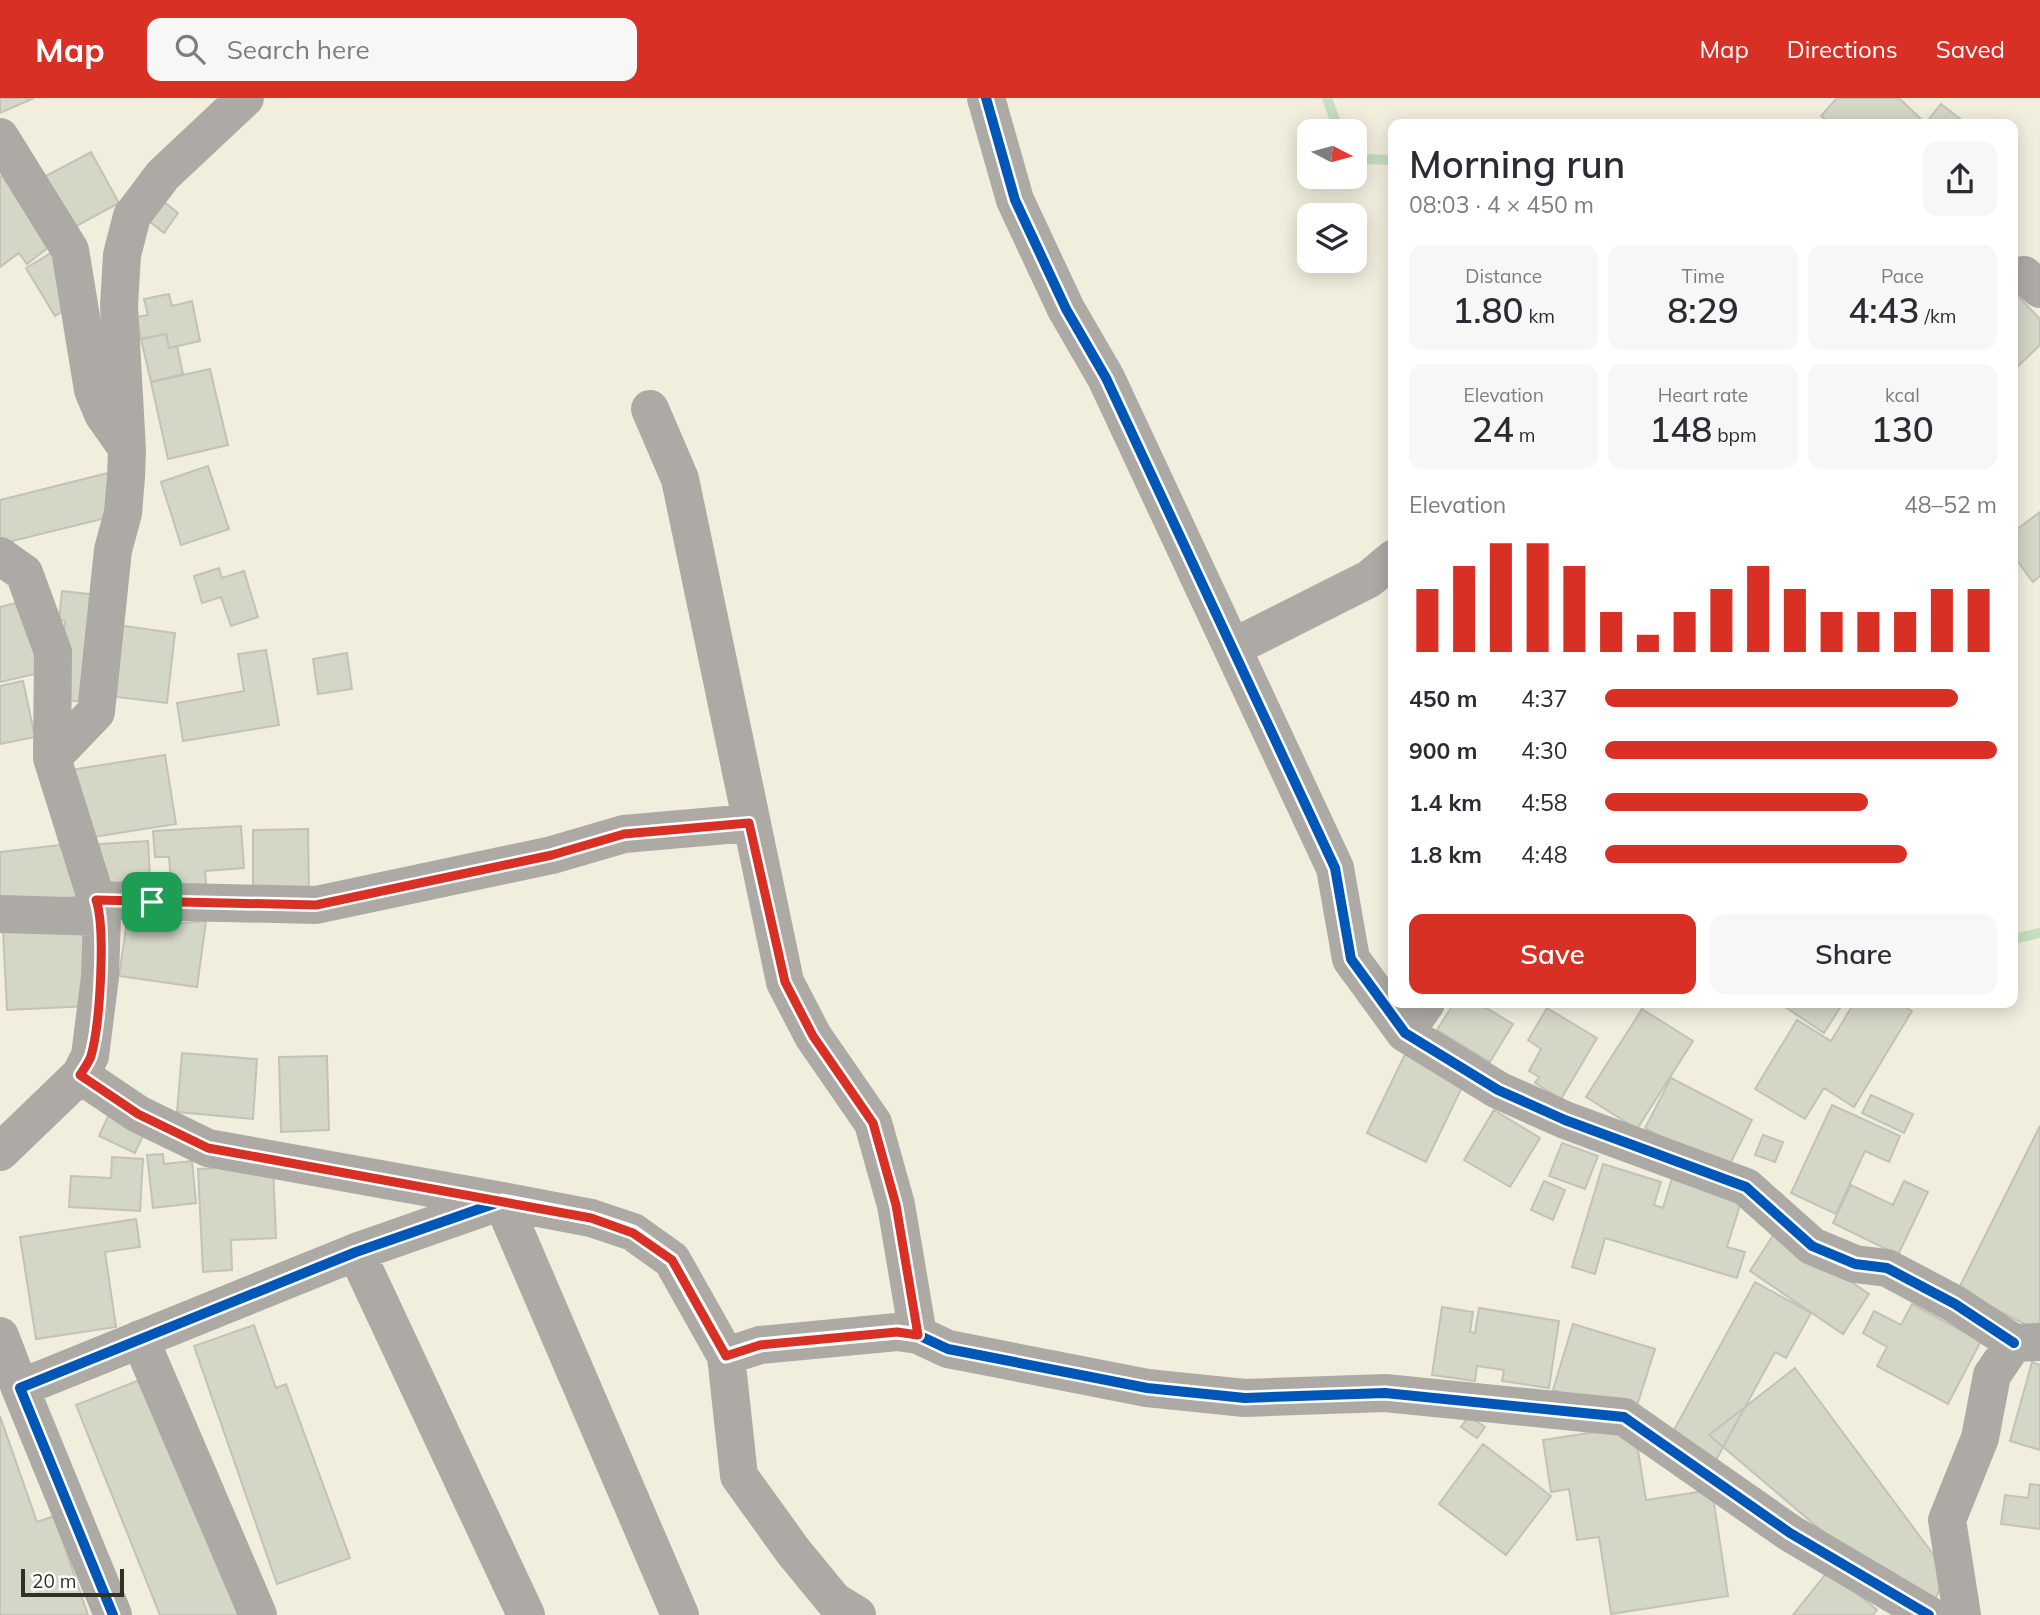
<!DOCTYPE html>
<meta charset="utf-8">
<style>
body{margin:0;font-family:Mulish,sans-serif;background:#f7f7f7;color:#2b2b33;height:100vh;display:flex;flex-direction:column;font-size:26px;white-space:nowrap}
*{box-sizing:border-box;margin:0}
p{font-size:23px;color:#7c7c81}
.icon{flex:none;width:38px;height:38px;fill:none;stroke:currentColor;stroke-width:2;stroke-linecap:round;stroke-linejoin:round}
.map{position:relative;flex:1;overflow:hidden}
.drawer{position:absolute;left:1388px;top:21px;width:630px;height:889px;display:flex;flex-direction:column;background:#fff;border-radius:14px;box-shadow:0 4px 18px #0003}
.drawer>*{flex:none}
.needle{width:46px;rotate:96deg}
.buttons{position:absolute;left:1297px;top:21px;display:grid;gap:14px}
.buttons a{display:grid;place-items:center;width:70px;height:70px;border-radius:14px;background:#fff;box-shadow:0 4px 18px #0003;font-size:35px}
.scale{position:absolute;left:21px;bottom:18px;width:103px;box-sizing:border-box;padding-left:7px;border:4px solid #323025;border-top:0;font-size:19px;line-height:24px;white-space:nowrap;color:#323025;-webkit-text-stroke:5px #fff;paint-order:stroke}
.pin{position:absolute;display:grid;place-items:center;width:60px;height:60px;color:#fff;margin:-30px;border-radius:14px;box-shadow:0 4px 10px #0006}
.round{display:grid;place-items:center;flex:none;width:74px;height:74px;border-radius:14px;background:#f7f7f7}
.head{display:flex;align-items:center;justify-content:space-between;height:119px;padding:0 21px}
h1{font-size:38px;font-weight:600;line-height:52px}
.figures{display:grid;grid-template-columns:repeat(3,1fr);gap:10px;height:119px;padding:7px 21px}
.figures div{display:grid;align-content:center;border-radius:14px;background:#f7f7f7;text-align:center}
.figures b{font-size:35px;font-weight:600}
.figures small{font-size:19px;font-weight:400}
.figures p{font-size:19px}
.chart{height:196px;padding:14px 21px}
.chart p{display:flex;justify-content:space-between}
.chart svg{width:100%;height:126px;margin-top:7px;stroke:#d93025;stroke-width:6}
.primary-button{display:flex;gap:14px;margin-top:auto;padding:14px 21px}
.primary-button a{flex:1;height:80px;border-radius:14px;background:#d93025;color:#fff;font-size:28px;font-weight:600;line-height:80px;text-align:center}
.primary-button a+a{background:#f7f7f7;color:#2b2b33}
ul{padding:0 21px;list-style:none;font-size:23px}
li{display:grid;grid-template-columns:112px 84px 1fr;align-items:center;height:52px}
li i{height:18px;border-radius:9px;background:#d93025}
header{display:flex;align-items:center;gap:42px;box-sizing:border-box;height:98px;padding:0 35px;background:#d93025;color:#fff}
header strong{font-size:33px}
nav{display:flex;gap:38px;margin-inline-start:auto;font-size:24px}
.search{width:490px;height:63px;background:#f7f7f7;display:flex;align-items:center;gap:18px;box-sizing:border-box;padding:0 24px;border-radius:14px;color:#7c7c81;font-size:26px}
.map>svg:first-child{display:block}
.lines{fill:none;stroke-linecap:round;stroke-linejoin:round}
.stream{stroke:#c6dec2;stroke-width:10}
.building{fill:#d4d6c6;stroke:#c2c2b6;stroke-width:2}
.minor{stroke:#adaaa5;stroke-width:38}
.cycleway-casing{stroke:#fff;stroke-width:15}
.cycleway{stroke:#0057b8;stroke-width:10}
.route-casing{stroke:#fff;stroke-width:14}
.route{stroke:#d93025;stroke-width:9}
</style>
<header>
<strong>Map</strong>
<div class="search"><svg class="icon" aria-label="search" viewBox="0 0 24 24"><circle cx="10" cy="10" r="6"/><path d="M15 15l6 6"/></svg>Search here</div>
<nav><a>Map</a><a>Directions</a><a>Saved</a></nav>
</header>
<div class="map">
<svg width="2040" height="1517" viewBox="0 0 2040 1517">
<rect width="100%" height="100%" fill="#f1eede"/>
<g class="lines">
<!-- stream -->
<path class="stream" d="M1327,0L1339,33
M1354,58L1363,61L1393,62
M2012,841L2040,835"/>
</g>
<!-- building -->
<path class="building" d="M0,0H34L0,15Z
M1837,0H1899L1923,23L1920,26H1830L1821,18Z
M1941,6L1967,26H1925Z
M91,54L119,105L71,131L44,79Z
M6,74L55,144L27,166L19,155L0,169V79Z
M159,100L178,115L164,135L144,119Z
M61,149L77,204L55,218L26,170Z
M2012,192L2040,221V247L2012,274Z
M169,196L172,208L192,203L200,243L169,250L166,236L141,241L136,219L148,217L144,201Z
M166,236L169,250L177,248L183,276L151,284L141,241Z
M210,271L228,347L168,361L151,284Z
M208,368L229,431L181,447L161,384Z
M108,375L118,417L0,446V402Z
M2040,414V478L2033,484L2012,456V435Z
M219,470L222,480L244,473L258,519L231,528L221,499L202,505L194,478Z
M62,493L106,498L93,605L56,601L65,523L59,522Z
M30,501L48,573L0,584V509Z
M117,527L175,535L167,605L108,598Z
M266,552L279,627L183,643L177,605L244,593L238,556Z
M347,555L352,591L318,596L313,561Z
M23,583L35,639L0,646V588Z
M165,657L176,726L80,741L70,672Z
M241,728L244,770L205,773L207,796L172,797L169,759H155L153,733Z
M308,731L309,795H253V732Z
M148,743L151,798L102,801L99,746Z
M76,745L82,798L0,807V754Z
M206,823L197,889L119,878L126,830Z
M84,828L89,908L7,912L3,832Z
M1454,905H1478L1513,926L1490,964L1437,932Z
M1779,905H1843L1824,935Z
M1854,905H1898L1912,913L1854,1009L1824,990L1805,1021L1755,991L1797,922L1831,943Z
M1547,910L1597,940L1561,1001L1535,985L1539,979L1529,973L1541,951L1528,942Z
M1642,911L1693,943L1637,1031L1586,999Z
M1407,952L1466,981L1426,1064L1367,1035Z
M182,955L257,961L253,1021L177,1014Z
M327,958L329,1032L281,1034L279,959Z
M1671,980L1752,1022L1726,1074L1645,1030Z
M1871,997L1913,1016L1904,1035L1862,1015Z
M1832,1007L1900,1038L1889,1064L1865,1053L1836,1116L1791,1095Z
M111,1012L147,1029L135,1055L99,1038Z
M1494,1012L1540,1040L1510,1089L1464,1062Z
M2040,1028V1234L1958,1192Z
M1763,1037L1783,1044L1775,1064L1755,1057Z
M1562,1045L1598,1058L1585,1091L1549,1078Z
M163,1056L164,1066L192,1063L196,1105L153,1110L147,1057Z
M112,1059L143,1061L140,1113L69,1109L71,1078L111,1080Z
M1603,1066L1661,1084L1654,1107L1663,1110L1672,1080L1742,1101L1727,1149L1745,1154L1737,1180L1605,1140L1595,1176L1572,1169Z
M273,1067L276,1140L231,1142L232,1172L203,1174L198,1071Z
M1544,1083L1565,1092L1553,1122L1531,1112Z
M1904,1083L1928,1094L1898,1157L1833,1125L1851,1087L1893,1107Z
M136,1121L140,1149L105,1154L116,1229L36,1241L20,1139Z
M1776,1133L1869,1196L1843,1236L1750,1173Z
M1755,1184L1811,1215L1786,1260L1775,1254L1715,1364L1670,1339Z
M1912,1206L1981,1243L1948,1306L1877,1268L1887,1249L1863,1235L1874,1213L1901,1227Z
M1442,1209L1473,1214L1470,1234L1475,1235L1479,1210L1559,1223L1549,1290L1502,1283L1504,1272L1477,1268L1475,1283L1432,1277Z
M1573,1226L1655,1251L1634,1317L1553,1292Z
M254,1227L276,1290L286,1286L350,1460L277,1486L194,1248Z
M2032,1264L2040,1267V1352L2010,1343Z
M1795,1270L1947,1475L1928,1517H1921L1709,1337Z
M152,1277L249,1517H160L76,1307Z
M0,1318L37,1424L54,1418L88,1517H0Z
M1469,1318L1485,1329L1477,1340L1461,1329Z
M1634,1328L1646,1402L1712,1392L1728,1498L1611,1516L1599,1439L1577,1442L1569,1391L1551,1394L1543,1342Z
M1483,1346L1551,1398L1506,1457L1439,1406Z
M2030,1386L2040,1387V1431L2001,1426L2005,1397L2028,1400Z
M1829,1472L1877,1512L1873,1517H1793Z"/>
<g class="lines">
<!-- minor -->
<path class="minor" d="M986,0L1015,102L1066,211L1106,280L1335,770L1351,861L1405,935L1498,992L1565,1022L1746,1089L1812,1148L1855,1166L1887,1170L1955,1206L2014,1245
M0,39L70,152L93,292L103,316L122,343
M2024,177L2040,191
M650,311L680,381L785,884L813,938L873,1025L896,1107L918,1237
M0,458L24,475L53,554L52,660L102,819L100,879L90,958L80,977L0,1054
M1232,550L1369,481L1393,461
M52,660L96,614L113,452L123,415L126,379L127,352L119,208L122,157L132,118L163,77L245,0
M96,802L316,807L552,757L624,736L749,725
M0,816L102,819
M1405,935L1426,905
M80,977L138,1016L208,1050L502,1103L680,1517
M356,1154L526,1517
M0,1238L20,1290
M140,1241L258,1517
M726,1258L739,1378L793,1453L834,1503L857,1517
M113,1517L20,1290L356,1154L502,1103L591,1120L633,1134L672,1162L726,1258L760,1247L897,1234L918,1237L948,1251L1147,1290L1245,1300L1385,1295L1624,1319L1790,1435L1929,1517
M1962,1517L1947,1422L1980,1340L1992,1277L2014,1245L2038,1244"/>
<!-- cycleway casing -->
<g class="cycleway-casing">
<path id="cycleway" d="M986,0L1015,102L1066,211L1106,280L1335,770L1351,861L1405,935L1498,992L1565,1022L1746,1089L1812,1148L1855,1166L1887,1170L1955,1206L2014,1245
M113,1517L20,1290L356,1154L502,1103L591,1120L633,1134L672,1162L726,1258L760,1247L897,1234L918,1237L948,1251L1147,1290L1245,1300L1385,1295L1624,1319L1790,1435L1929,1517"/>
</g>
<!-- cycleway -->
<use href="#cycleway" class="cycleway"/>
</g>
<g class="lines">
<!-- route casing -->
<g class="route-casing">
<path id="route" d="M749,725L785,884L813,938L873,1025L896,1107L918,1237L897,1234L760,1247L726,1258L672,1162L633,1135L591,1120L208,1050L138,1016L80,977C84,971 89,964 91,958C100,927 106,830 96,802L316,807L552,757L624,736Z"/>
</g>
<!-- route -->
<use href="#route" class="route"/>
</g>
</svg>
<div class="buttons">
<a><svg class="needle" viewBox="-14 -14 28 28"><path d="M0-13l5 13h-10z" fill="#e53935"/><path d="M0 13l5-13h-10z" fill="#7c7c81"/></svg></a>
<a><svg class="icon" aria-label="layers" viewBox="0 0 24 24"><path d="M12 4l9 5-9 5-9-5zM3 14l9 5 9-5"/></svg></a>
</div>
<div class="scale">20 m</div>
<div class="pin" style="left:152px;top:804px;background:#1e9e55"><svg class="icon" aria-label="arrive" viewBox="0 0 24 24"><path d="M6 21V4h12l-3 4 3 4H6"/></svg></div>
<section class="drawer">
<div class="head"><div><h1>Morning run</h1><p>08:03 · 4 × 450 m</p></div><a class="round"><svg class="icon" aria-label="share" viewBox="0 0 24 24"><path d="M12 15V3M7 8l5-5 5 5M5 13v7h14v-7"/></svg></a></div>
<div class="figures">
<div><p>Distance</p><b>1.80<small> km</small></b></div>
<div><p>Time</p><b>8:29</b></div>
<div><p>Pace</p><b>4:43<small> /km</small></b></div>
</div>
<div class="figures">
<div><p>Elevation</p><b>24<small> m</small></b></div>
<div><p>Heart rate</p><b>148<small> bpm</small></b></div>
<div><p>kcal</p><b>130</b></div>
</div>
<div class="chart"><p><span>Elevation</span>48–52 m</p>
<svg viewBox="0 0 160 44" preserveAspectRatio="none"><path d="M5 44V22M15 44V14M25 44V6M35 44V6M45 44V14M55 44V30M65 44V38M75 44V30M85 44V22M95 44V14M105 44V22M115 44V30M125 44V30M135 44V30M145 44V22M155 44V22"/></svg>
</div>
<ul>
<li><b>450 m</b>4:37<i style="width:90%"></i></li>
<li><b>900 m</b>4:30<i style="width:100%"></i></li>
<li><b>1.4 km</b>4:58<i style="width:67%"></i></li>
<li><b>1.8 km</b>4:48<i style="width:77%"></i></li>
</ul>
<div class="primary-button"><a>Save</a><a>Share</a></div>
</section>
</div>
